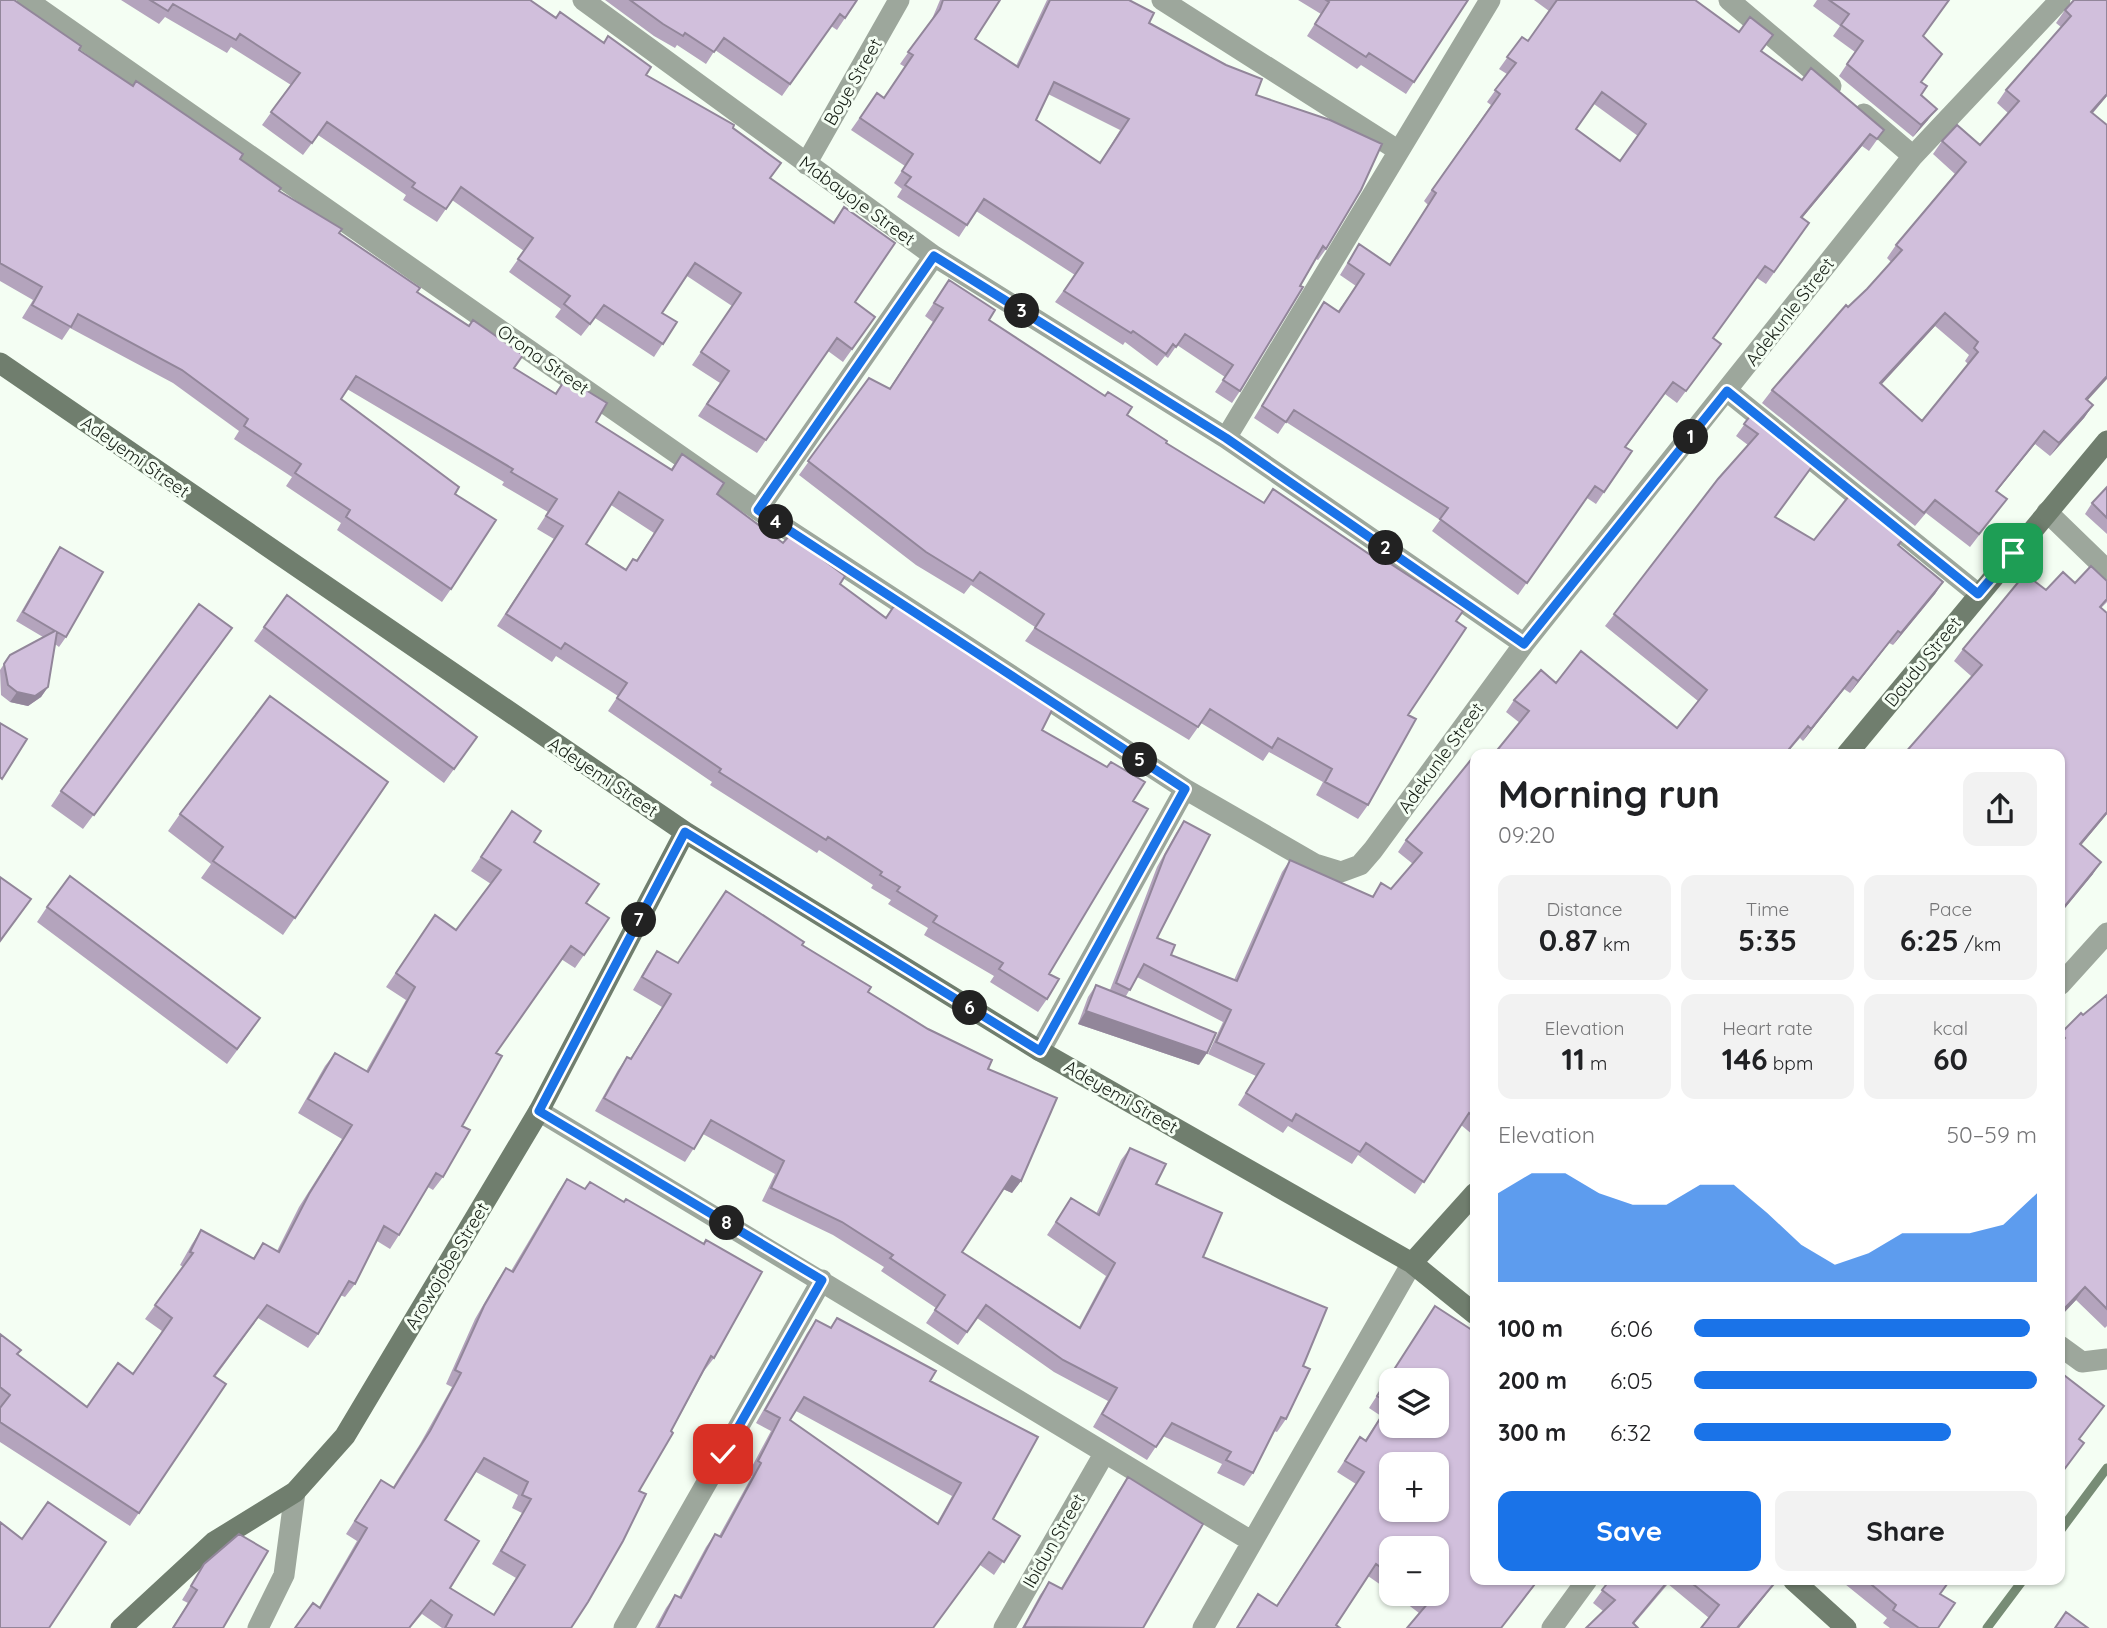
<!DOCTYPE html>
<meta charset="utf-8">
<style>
body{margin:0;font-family:Quicksand,sans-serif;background:#f2f2f2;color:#202124;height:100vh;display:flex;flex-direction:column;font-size:26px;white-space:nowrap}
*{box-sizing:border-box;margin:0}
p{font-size:23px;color:#757577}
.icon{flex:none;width:38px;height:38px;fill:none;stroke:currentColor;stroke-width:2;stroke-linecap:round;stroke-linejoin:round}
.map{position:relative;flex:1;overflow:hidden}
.drawer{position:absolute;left:1470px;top:749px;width:595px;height:836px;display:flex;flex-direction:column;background:#fff;border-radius:14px;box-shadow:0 2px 5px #0004}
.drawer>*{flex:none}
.tools{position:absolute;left:1379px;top:1368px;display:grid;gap:14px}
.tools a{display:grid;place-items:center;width:70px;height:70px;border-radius:14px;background:#fff;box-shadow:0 2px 5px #0004;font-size:35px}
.pin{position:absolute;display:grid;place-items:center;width:60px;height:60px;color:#fff;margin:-30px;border-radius:14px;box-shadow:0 4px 10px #0006}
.km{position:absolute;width:35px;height:35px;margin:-18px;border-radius:50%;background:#222;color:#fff;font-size:19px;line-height:35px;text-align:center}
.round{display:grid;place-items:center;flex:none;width:74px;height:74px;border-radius:14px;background:#f2f2f2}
.overview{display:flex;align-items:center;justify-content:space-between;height:119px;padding:0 28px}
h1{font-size:38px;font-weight:800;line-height:52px}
.metrics{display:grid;grid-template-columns:repeat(3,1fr);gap:10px;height:119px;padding:7px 28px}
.metrics div{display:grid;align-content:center;border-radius:14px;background:#f2f2f2;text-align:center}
.metrics b{font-size:30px;font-weight:800}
.metrics small{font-size:19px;font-weight:400}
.metrics p{font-size:19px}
.chart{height:196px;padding:14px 28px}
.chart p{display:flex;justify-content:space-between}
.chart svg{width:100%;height:126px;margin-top:7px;fill:#1a73e8;opacity:.7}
.primary-button{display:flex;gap:14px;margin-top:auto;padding:14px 28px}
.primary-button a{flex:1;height:80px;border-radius:14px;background:#1a73e8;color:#fff;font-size:28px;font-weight:800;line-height:80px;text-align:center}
.primary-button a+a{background:#f2f2f2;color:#202124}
ul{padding:0 28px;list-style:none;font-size:23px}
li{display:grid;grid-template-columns:112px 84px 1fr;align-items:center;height:52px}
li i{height:18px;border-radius:9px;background:#1a73e8}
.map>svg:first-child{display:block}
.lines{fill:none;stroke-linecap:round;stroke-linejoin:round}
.stream{stroke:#778c75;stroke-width:9}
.street{stroke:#9da79c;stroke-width:21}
.secondary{stroke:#707e6e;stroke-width:21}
.wall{fill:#b4a4bd;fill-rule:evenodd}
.shaded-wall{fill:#92869a}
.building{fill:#d1bfdc;stroke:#92869a;stroke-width:2;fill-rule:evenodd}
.route-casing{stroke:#fff;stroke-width:14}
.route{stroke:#1a73e8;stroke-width:9}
.labels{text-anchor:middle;stroke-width:6;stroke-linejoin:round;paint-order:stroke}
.street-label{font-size:18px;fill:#151d14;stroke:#f4fef3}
</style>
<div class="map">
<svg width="2107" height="1628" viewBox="0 0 2107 1628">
<rect width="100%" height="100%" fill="#f4fef3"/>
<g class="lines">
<!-- stream -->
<path class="stream" d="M2060,1531L2107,1468
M1987,1628L2023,1580"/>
<!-- street -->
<path class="street" d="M27,0L758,510L1185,789L1315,864L1341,872L1360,865L1373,850L1524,644L1913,156L2060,0
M583,0L934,256L1226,438L1524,644
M1162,0L1399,151
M1729,0L1831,86
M1864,114L1913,156
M806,164L899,0
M1727,391L1978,594
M1226,438L1490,0
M758,510L934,256
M2047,512L2107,570
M2060,985L2107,933
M1040,1051L1185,789
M539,1111L1251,1541
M2060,1346L2082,1362L2107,1359
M258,1628L284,1575L295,1492
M624,1628L822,1280
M1004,1628L1104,1454
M1203,1628L1412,1263
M1552,1628L1587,1580"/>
<!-- secondary -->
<path class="secondary" d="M0,363L685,832L1040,1051L1412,1263L1475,1314
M1847,754L2107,441
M1412,1263L1475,1193
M1793,1580L1846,1628
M121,1628L214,1542L295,1492L345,1436L539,1111L685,832"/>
</g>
<!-- wall -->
<path class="wall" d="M0,0L79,50L240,159L279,191L339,233L417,292L514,368L555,393L566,378L596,422L671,469L682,454L717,494L886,618L1042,730L1133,801L1049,974L1047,999L1038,1012L990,982L994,976L924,935L928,928L888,904L891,900L871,888L873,885L819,850L817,853L710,785L712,782L608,711L618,696L556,656L552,662L497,626L554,539L537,529L548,512L502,485L504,482L347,389L341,399L455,494L451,589L442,602L337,530L341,523L286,486L292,477L234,439L239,431L173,383L70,328L62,340L22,318L33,300L0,281ZM611,505L654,533L636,561L626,569L586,544Z
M121,0H530L646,75L733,128L770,179L833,222L844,207L855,302L875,317L843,362L828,351L757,453L698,416L720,383L692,365L732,306L687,276L662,313L677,322L654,357L595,318L581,336L555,317L561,309L509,272L524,251L452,200L437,222L403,200L406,195L318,135L303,155L262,125L291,85L231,47L227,53L165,17L159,24Z
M605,0H857L837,30L831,26L782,96L715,50L706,64L677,45L675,48L654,36Z
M940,0H1000L975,39L1016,66L1047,0H1129L1149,23L1256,95L1326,249L1318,260L1316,259L1240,391L1232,403L1215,392L1225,377L1177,345L1168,358L1165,356L1157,366L1125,342L1123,345L1055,302L1075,275L976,211L959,237L897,197L902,189L894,183L905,166L851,130L877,93L884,98L905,67L900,64L932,19ZM1048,94L1120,130L1100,163L1036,120Z
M1298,0H1468L1406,94L1361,65L1357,69L1307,36L1321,14Z
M1534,0H1695L1761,52L1802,80L1884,130L1869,151L1862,146L1802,218L1809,223L1766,284L1757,278L1713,338L1712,356L1677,403L1665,394L1626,447L1632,451L1596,504L1587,498L1518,595L1432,531L1440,520L1286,422L1278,434L1254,418L1324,302L1338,311L1356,286L1340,275L1359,244L1389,265L1428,205L1424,201L1491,105L1487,102L1507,74L1499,69L1522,37L1528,41L1549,11ZM1594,104L1638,136L1620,161L1576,129Z
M1817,0H1949L1923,36L1921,95L1928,120L1913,137L1839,76L1855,52L1833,36L1840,26L1813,6Z
M2107,0V96L2093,113L2088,400L2093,405L2084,418L2050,456L2035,444L1997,491L2007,499L1970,547L1926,513L1915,526L1762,403L1772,390L1848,307L1867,289L1891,262L1887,258L1896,245L1955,174L1933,154L1942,141L1980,145L2008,113L1997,103L2006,90L2061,27L2056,23L2065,10ZM1935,326L1969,355L1965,361L1968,364L1922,421L1881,384Z
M949,280L989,320L1127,415L1166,443L1263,503L1273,489L1456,621L1408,715L1368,805L1358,819L1316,795L1323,782L1269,752L1263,761L1201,723L1189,740L1025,641L1035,627L971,585L964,594L916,565L799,475L869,378L889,389L933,322L925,316Z
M1754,411L1775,517L1814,540L1907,535L1899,546L1943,582L1935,594L1893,645L1889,643L1850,693L1844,689L1803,741L1800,738L1786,754H1494L1520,723L1506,712L1514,700L1556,683L1677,728L1698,701L1605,626L1748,445L1736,436Z
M2107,487V534L2085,514L2092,503Z
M60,547L66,637L59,647L55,644L48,687L41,697L28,706L10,702L1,695L0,670L10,655L43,637L16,621L53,557Z
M2107,581V602L2101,608L2107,613V814L2081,845L2093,874L2060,914V754L1954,661L1963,649L2046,590L2075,583Z
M264,627L477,737L444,783L254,641Z
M222,643L83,829L51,806L61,791Z
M1475,756V1132L1473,1135L1461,1125L1415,1194L1358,1155L1352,1164L1288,1126L1283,1133L1238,1105L1256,1076L1208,1054L1223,1022L1137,977L1126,996L1199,1065L1078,1024L1088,997L1096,985L1110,990L1157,867L1176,833L1184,821L1157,938L1171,955L1234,980L1282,872L1290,860L1372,897L1381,883L1391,889L1413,864L1398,852L1406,840Z
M388,782L283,935L201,878L211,864L168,831L180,814Z
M512,811L534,842L586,903L584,955L575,968L561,959L496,1053L462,1126L443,1177L433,1190L428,1187L399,1235L390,1249L377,1241L355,1284L345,1297L340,1295L318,1334L308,1348L258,1318L215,1377L226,1384L130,1526L0,1442V1334L17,1354L87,1407L133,1374L162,1331L145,1319L183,1267L180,1265L192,1244L201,1230L253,1258L263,1243L277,1251L299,1207L342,1139L298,1113L325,1066L335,1053L366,1071L406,1000L386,987L435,915L456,930L491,884L471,871Z
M47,907L250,1033L227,1064L37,922Z
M802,945L868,992L988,1069L1021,1181L1012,1193L1003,1189L962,1252L1079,1327L1106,1276L1047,1235L1071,1198L1096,1214L1121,1160L1130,1148L1156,1184L1203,1257L1303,1366L1286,1419L1277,1432L1274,1431L1253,1473L1244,1486L1217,1473L1222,1464L1163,1436L1147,1460L1093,1427L1108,1401L1054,1372L977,1318L958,1345L926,1323L936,1308L881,1271L884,1267L833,1235L762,1201L775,1174L703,1134L685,1162L595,1111L618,1070L627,1057L630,1059L662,1007L633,990L648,964L657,951L678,963Z
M2107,995V1326L2105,1328L2076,1300L2060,1317V1035L2081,1013L2083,1015Z
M567,1179L585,1189L590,1182L714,1358L704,1371L639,1491L571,1628H442L422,1614L410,1628H295L319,1607L357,1541L346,1534L372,1493L381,1480L393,1487L420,1444L452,1387L446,1384L475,1319L497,1281L506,1268L511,1271L558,1192ZM476,1472L518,1495L512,1508L522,1513L492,1564L516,1578L493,1615L450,1588L445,1520Z
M1475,1218V1231L1470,1226Z
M1435,1306L1474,1358L1539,1580L1501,1628L1419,1613L1394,1594H1437L1391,1549V1592L1368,1576L1336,1625L1340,1628H1236L1258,1594L1276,1606L1356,1484L1337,1472L1360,1437L1365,1440L1381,1416L1369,1408Z
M837,1318L930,1381L993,1519L1020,1536L994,1575L980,1565L933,1628H655L666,1608L675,1595L679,1597L706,1547L715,1534L719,1536L752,1476L748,1474L771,1431L756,1423L807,1333L816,1320L830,1328ZM796,1411L952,1496L937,1523L790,1420Z
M1128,1477L1143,1628H1022L1040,1595L1049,1582L1061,1588L1119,1490Z
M204,1564L223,1628H172L188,1603L182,1600Z
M1610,1580H1768L1773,1585L1764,1597L1739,1628H1701L1709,1618L1668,1584L1634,1624L1603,1611L1593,1603Z
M1840,1580H1951L1940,1594L1938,1628H1890L1883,1623L1887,1618Z"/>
<!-- shaded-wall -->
<path class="shaded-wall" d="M2107,94V96L2082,125L2091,112Z
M1937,109L1928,120L1913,137L1921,125Z
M1870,134L1862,146L1793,229L1801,217Z
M1945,313L1935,326L1871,396L1880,383Z
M2107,376V379L2077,412L2086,399Z
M2093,405L2084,418L2050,456L2059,443Z
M2044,431L2035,444L1987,503L1996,491Z
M1943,582L1935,594L1893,645L1901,633Z
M1898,631L1889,643L1850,693L1858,681Z
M1853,677L1844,689L1803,741L1811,729Z
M48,687L41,697L28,706L10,702L17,692Z
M2107,812V814L2072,856L2080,844Z
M2101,862L2093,874L2060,914V912Z
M1086,1011L1207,1053L1199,1065L1078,1024Z
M1012,1176L1021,1181L1012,1193L1003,1189Z
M2085,1287L2076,1300L2060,1317V1315L2063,1310Z
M1773,1585L1764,1597L1739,1628H1737Z"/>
<!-- building -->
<path class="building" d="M0,0H14L81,46L79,50L133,86L136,81L243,154L240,159L281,188L279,191L342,229L339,233L420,288L417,292L469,326L473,320L523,355L514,368L556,394L566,378L607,403L596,422L672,470L682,454L724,483L717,494L783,543L790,535L845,576L840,584L886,618L894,606L1054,706L1042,730L1107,767L1111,762L1145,782L1133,801L1148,809L1049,974L1059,979L1047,999L999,969L1003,963L933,922L937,916L897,891L900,887L880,875L882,872L828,837L826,840L719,772L721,769L617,698L627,683L565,643L561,649L506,614L563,526L546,516L557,499L511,472L513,469L356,376L341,399L459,487L455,494L496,520L451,589L346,517L350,510L295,473L301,464L244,426L248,419L182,370L78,314L71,327L32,305L42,287L0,263ZM619,492L663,520L637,561L633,559L626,570L586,544Z
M150,0H530L556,18L560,12L604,43L608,36L651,67L646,75L734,125L733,128L781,163L770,178L834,223L844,207L895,243L855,302L875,317L852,349L837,338L766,440L707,404L729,371L701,352L741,293L695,263L662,313L677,322L663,344L604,305L590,324L564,304L570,296L518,259L533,238L461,187L446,209L412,187L415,183L327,122L312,143L271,112L300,73L240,34L236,40L173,4L168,11Z
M630,0H857L845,18L840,14L790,84L724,38L714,52L685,33L683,36L663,24Z
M943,0H1000L975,39L1018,67L1050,0H1129L1154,13L1149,23L1226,65L1262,79L1256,95L1330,120L1382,144L1361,190L1326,249L1323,246L1300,286L1303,287L1240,391L1223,380L1233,365L1185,334L1176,347L1173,344L1166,354L1133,331L1131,333L1064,291L1083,263L984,199L967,225L905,185L911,177L902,171L913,154L860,118L877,93L884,98L913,55L908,52L940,9ZM1054,82L1129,119L1100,163L1036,120Z
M1326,0H1468L1414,82L1369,53L1366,57L1315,24L1329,2Z
M1557,0H1695L1739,32L1750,17L1773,35L1761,51L1802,80L1811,68L1884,130L1877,139L1870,134L1801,217L1809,223L1774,272L1765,266L1713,338L1721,344L1686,391L1673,382L1625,447L1632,451L1604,492L1595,486L1527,583L1440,519L1448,508L1294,410L1286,422L1262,406L1324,302L1339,312L1364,274L1348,263L1359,244L1390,265L1436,193L1432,190L1500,94L1495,90L1516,63L1507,57L1522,37L1528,41ZM1602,92L1646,124L1620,161L1576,129Z
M1829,0H1949L1923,36L1942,54L1921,82L1927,86L1921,95L1937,109L1921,125L1847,64L1863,41L1841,25L1849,14Z
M2074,0H2107V94L2091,112L2107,125V376L2086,399L2093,405L2059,443L2044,431L1996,491L2007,499L1979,534L1935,500L1924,513L1772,390L1846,305L1848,307L1867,289L1902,250L1896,245L1966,162L1942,141L1957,125L1980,145L2019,101L2006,90L2071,16L2065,10ZM1945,313L1978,342L1974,348L1978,352L1922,421L1880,383Z
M949,280L995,310L989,320L1105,396L1108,392L1132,407L1127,415L1167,441L1166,443L1264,503L1273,489L1378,560L1380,557L1463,611L1456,621L1466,628L1408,715L1416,719L1368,805L1325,782L1332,769L1278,738L1272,748L1210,709L1198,727L1035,628L1044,614L980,572L973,581L926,552L808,461L869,378L890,389L943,308L934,303Z
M1754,411L1816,461L1775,517L1814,540L1853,491L1907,535L1898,545L1943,582L1901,633L1898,631L1858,681L1853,677L1811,729L1808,726L1785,754H1494L1529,711L1514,700L1541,670L1556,683L1581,651L1677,728L1707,690L1614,614L1718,479L1758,434L1744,424Z
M2107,487V518L2092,503Z
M60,547L103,572L66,637L57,632L48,687L35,696L17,692L8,685L4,664L10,655L55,631L23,612Z
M2091,566L2107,581V599L2100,607L2107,613V812L2080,844L2101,862L2060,912V754H1904L1982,665L1963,649L2025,574L2046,590L2063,572L2075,583Z
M287,595L477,737L454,769L264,627Z
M199,604L232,628L94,815L61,791Z
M270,696L388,782L295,918L213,861L223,847L180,814Z
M0,723L27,739L2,779L0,777Z
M1474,756H1475V1118L1469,1113L1424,1182L1366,1143L1360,1152L1296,1114L1292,1121L1246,1093L1264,1064L1216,1042L1231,1010L1144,964L1130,990L1116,983L1165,855L1184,821L1210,835L1157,938L1175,945L1171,955L1237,981L1290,860L1373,897L1381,883L1391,889L1422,853L1406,840Z
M512,811L541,831L534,842L599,884L586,903L609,918L584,955L571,946L496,1053L502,1056L462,1126L470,1130L443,1177L436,1173L399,1235L384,1226L355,1284L349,1281L318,1334L267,1305L214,1376L226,1384L139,1513L0,1422V1408L10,1395L0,1387V1334L21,1350L17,1354L87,1407L118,1363L133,1374L172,1318L155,1305L193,1253L190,1252L201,1230L254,1259L263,1243L279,1252L309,1194L352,1125L308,1099L335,1053L368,1072L415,987L396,973L435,915L456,930L501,870L481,857Z
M70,876L260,1018L237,1049L47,907Z
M0,877L31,899L0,941Z
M726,891L804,942L802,945L871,987L868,992L928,1029L992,1060L988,1069L1057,1098L1021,1181L1012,1176L962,1252L1080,1328L1115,1263L1056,1222L1071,1198L1099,1215L1130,1148L1166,1164L1156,1184L1222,1213L1203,1257L1327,1308L1303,1366L1310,1369L1286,1419L1281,1417L1253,1473L1226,1460L1231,1452L1172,1423L1156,1447L1102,1414L1117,1388L1063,1360L986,1305L967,1332L935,1310L945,1295L890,1258L893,1255L842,1222L771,1188L784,1161L711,1120L694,1149L604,1098L627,1057L631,1059L671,994L642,977L657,951L678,963Z
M1096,985L1216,1033L1207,1053L1086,1011Z
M2107,995V1309L2085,1287L2063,1310L2060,1307V1044L2065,1038L2061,1033L2081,1013L2083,1015Z
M567,1179L585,1189L590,1182L624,1202L626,1199L704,1244L706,1240L762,1272L714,1358L711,1356L671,1431L673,1433L639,1491L646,1494L623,1541L588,1602L571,1628H445L452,1615L431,1600L409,1628H295L313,1603L320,1608L367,1528L355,1521L381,1480L394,1488L430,1431L461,1373L455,1370L484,1306L506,1268L513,1272ZM484,1458L528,1482L522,1495L531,1499L501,1551L525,1565L494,1615L450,1588L479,1541L445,1520Z
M1435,1306L1475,1332V1355L1474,1358L1475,1359V1580H1538L1501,1628H1407L1429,1602L1418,1594H1437V1549H1391V1575L1376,1564L1336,1625L1340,1628H1237L1258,1594L1277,1606L1364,1472L1345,1461L1360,1437L1366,1441L1389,1404L1377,1396ZM1391,1381H1437V1426H1391ZM1391,1465H1437V1510H1391Z
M837,1318L936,1371L930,1381L1038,1437L993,1519L1020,1536L1004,1562L989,1552L933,1628H658L675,1595L681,1598L715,1534L721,1537L761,1463L758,1461L780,1418L765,1410L816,1320L831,1328ZM804,1397L961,1483L938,1524L790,1420Z
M2060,1372L2104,1406L2079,1439L2084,1443L2060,1475Z
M1128,1477L1203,1524L1143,1628L1024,1627L1049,1582L1062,1589Z
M48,1502L106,1542L49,1628H0V1522L22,1539Z
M239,1534L268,1551L223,1628H173L197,1590L191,1586L204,1564Z
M1610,1580H1669L1633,1623L1638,1628H1586L1615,1600L1602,1590Z
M1688,1580H1768L1773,1585L1737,1628H1701L1719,1605Z
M1866,1580H1950L1940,1594L1955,1603L1938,1628H1919L1893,1610L1896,1605Z
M2066,1612L2088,1628H2055Z"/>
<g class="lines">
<!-- route casing -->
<g class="route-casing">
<path id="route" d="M723,1454L822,1280L539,1111L685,832L1040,1051L1185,789L758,510L934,256L1226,438L1524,644L1727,391L1978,594L2013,553"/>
</g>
<!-- route -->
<use href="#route" class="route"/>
</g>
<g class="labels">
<!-- street labels -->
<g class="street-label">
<text transform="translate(853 82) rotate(-60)" y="6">Boye Street</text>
<text transform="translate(857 201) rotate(36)" y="6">Mabayoje Street</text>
<text transform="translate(1790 312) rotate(-52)" y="6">Adekunle Street</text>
<text transform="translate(543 360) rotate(35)" y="6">Orona Street</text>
<text transform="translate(135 457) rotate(35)" y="6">Adeyemi Street</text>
<text transform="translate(1923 662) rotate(-51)" y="6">Daudu Street</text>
<text transform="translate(1441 758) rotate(-54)" y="6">Adekunle Street</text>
<text transform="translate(603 777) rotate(34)" y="6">Adeyemi Street</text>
<text transform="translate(1121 1097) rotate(30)" y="6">Adeyemi Street</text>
<text transform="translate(447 1266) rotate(-59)" y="6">Arowojobe Street</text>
<text transform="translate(1054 1541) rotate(-60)" y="6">Ibidun Street</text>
</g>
</g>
</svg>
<div class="tools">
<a><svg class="icon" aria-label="layers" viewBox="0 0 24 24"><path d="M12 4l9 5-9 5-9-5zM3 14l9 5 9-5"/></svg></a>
<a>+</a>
<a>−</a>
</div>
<div class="pin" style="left:2013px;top:553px;background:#1e9e55"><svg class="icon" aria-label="arrive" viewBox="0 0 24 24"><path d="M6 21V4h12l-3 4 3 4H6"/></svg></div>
<div class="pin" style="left:723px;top:1454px;background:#d93025"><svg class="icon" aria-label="check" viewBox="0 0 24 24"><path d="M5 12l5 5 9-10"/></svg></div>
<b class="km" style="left:1691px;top:437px">1</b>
<b class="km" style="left:1386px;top:548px">2</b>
<b class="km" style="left:1022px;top:311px">3</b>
<b class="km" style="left:776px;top:522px">4</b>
<b class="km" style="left:1140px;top:760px">5</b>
<b class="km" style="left:970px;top:1008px">6</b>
<b class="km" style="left:639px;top:920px">7</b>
<b class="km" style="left:727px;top:1223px">8</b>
<section class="drawer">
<div class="overview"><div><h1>Morning run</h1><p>09:20</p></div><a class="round"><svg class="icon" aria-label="share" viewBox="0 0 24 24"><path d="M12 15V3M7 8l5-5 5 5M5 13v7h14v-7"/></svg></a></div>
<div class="metrics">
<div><p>Distance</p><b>0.87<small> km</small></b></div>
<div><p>Time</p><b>5:35</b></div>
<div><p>Pace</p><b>6:25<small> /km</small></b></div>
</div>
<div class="metrics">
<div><p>Elevation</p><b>11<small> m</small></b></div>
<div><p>Heart rate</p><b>146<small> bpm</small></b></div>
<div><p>kcal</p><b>60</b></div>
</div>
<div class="chart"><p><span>Elevation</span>50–59 m</p>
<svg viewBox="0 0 160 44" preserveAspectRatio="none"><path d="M0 44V13L10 6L20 6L30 13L40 17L50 17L60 10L70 10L80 20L90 31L100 38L110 34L120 27L130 27L140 27L150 24L160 13V44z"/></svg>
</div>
<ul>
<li><b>100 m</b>6:06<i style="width:98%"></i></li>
<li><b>200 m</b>6:05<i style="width:100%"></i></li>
<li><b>300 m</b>6:32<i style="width:75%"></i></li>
</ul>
<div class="primary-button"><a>Save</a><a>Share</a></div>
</section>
</div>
